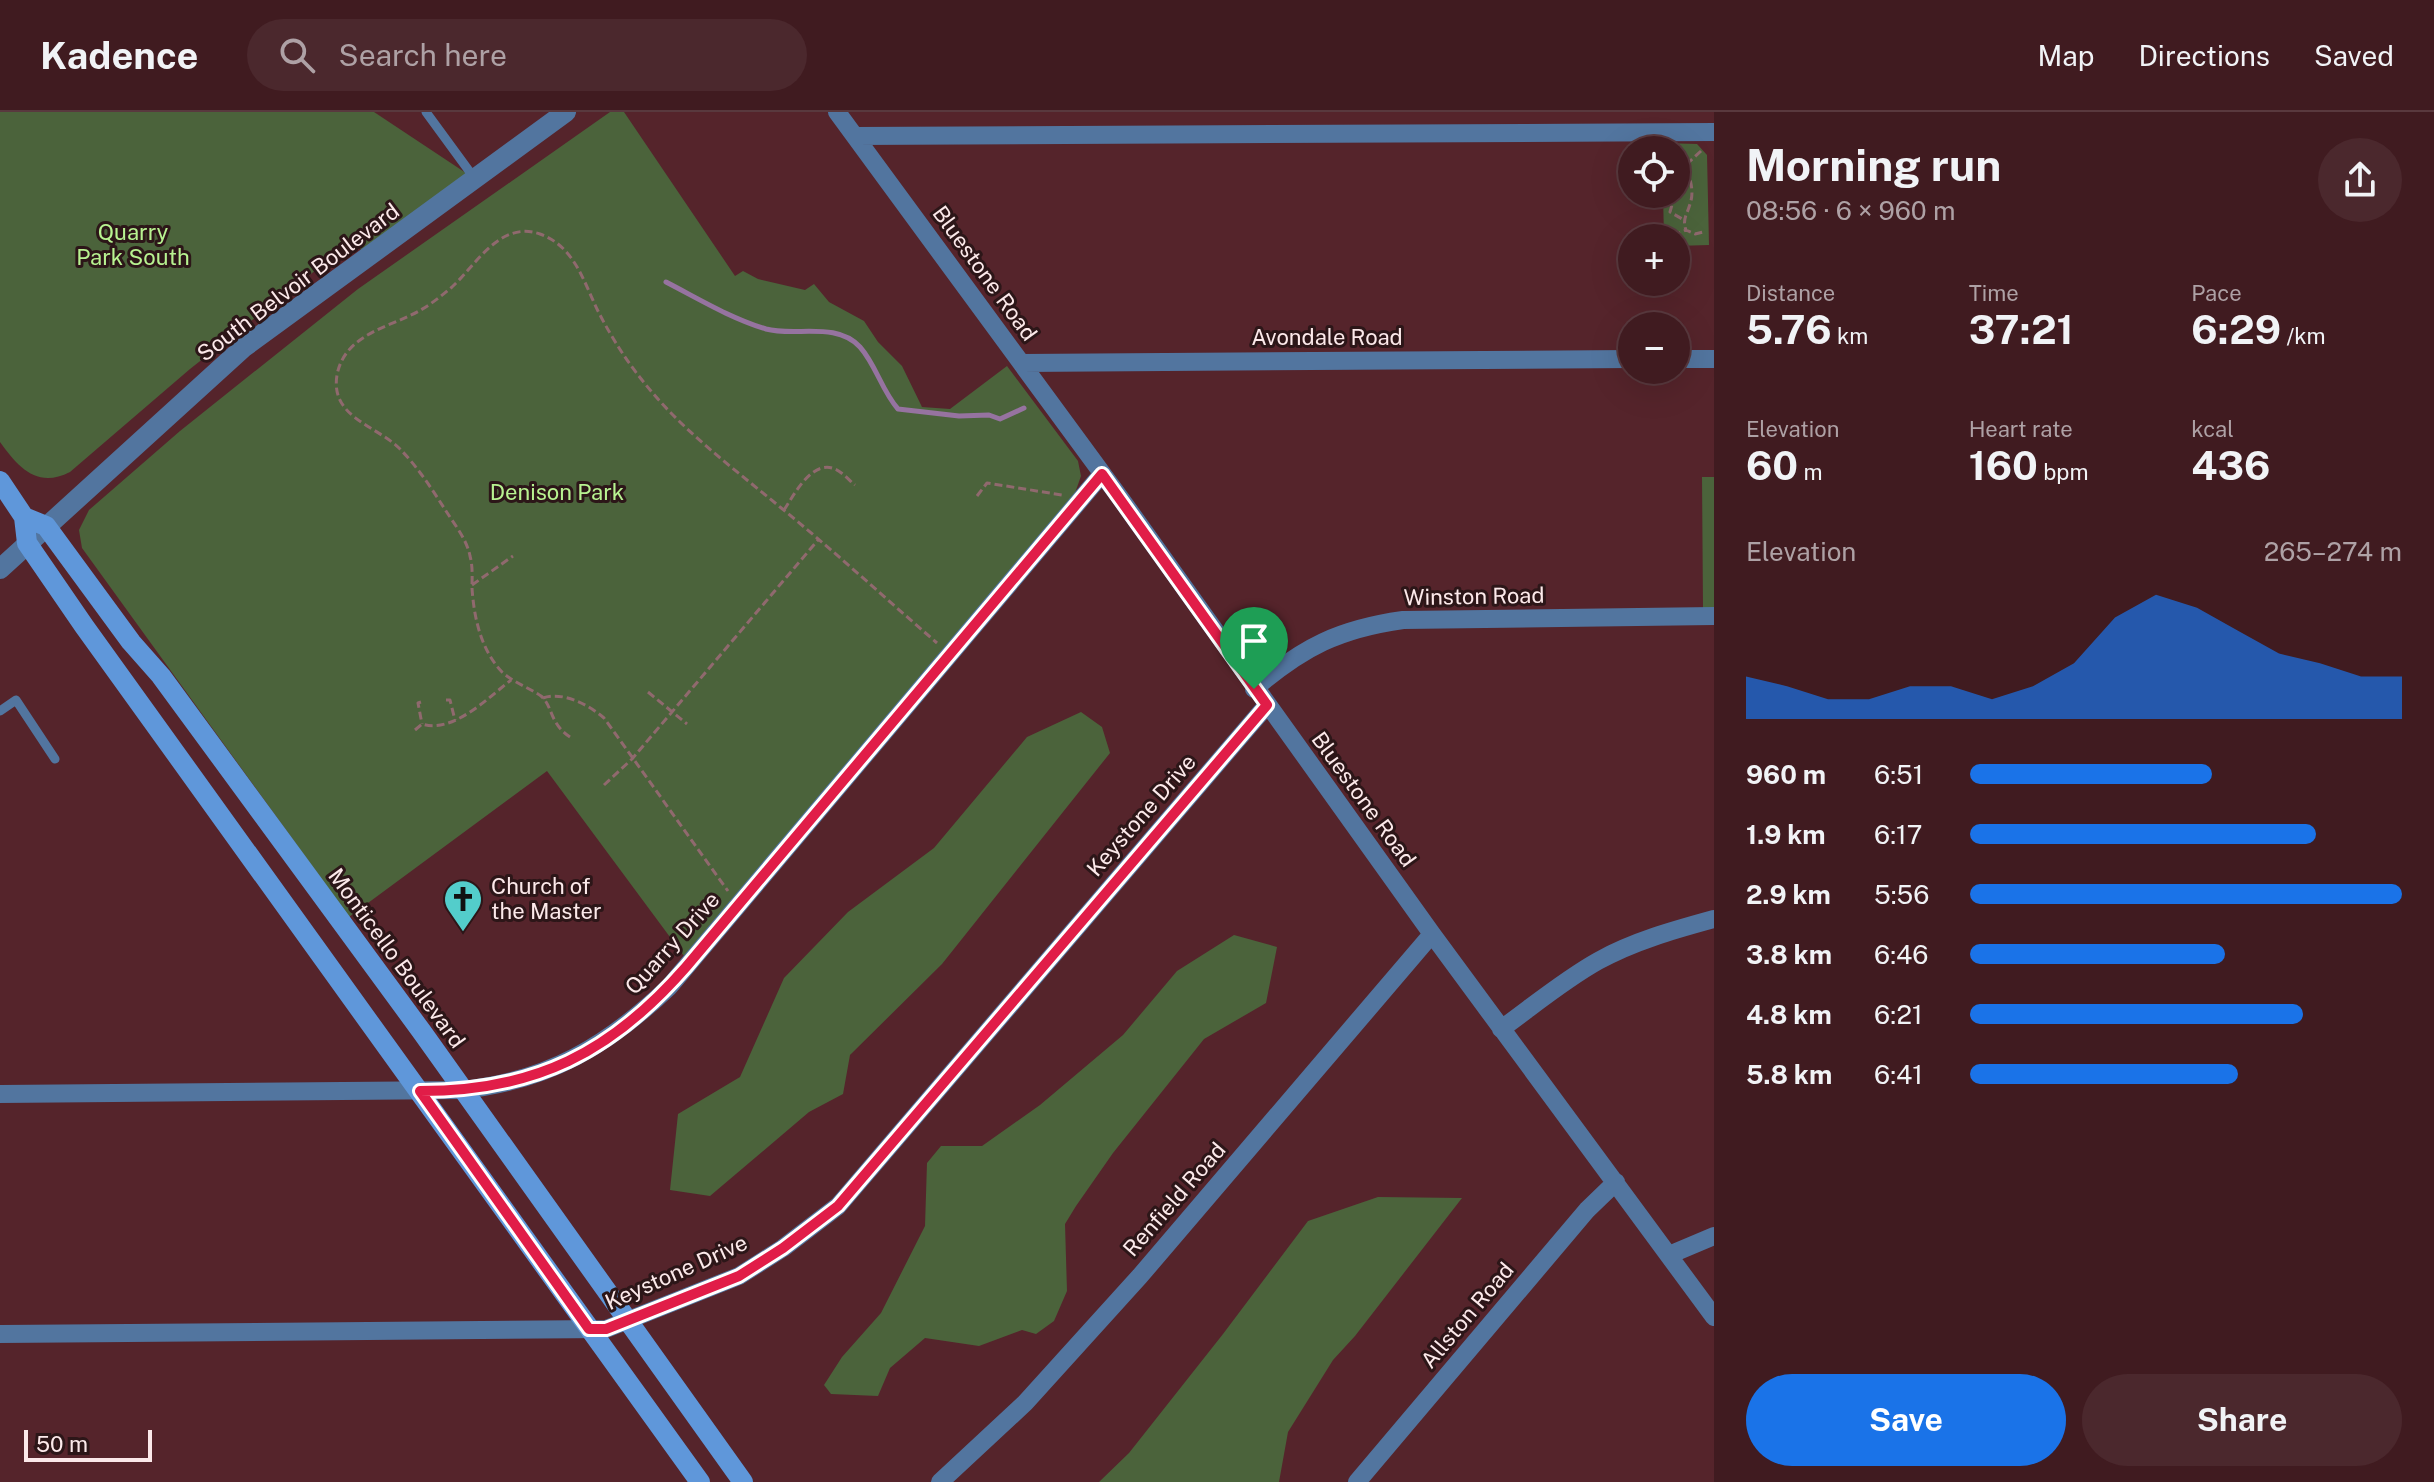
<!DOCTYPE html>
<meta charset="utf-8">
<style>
body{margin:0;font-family:"Public Sans",sans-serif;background:#4b282d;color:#f1f3f6;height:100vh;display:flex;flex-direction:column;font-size:30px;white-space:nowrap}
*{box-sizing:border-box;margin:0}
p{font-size:26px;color:#aea1a5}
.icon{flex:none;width:44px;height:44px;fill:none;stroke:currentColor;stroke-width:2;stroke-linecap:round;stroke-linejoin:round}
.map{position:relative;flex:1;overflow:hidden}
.drawer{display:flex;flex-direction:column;background:#401b20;width:720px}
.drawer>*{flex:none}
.controls{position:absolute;left:1618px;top:24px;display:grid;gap:16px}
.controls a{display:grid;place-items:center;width:72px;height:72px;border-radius:50%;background:#401b20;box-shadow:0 8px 32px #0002,0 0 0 2px #59393e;font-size:40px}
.scale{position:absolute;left:24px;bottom:20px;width:128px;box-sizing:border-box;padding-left:8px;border:4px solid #fce9ea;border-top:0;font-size:22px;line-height:28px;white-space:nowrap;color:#fce9ea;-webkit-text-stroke:6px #2c1618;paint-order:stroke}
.pin{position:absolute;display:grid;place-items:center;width:68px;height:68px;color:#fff;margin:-82px -34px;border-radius:50% 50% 50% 0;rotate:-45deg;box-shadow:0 0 8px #0007}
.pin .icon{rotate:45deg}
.round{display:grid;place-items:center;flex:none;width:84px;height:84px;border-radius:42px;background:#4b282d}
.head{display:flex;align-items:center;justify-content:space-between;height:136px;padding:0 32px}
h1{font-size:44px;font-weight:700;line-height:60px}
.metrics{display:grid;grid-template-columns:repeat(3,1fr);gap:12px;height:136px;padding:8px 32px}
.metrics div{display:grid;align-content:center}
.metrics b{font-size:40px;font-weight:700}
.metrics small{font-size:22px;font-weight:400}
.metrics p{font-size:22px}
.chart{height:224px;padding:16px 32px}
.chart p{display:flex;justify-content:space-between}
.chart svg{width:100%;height:144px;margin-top:8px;fill:#1a73e8;opacity:.7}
.cta{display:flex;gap:16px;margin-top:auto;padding:16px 32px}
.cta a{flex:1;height:92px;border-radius:48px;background:#1a73e8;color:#fff;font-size:32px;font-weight:700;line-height:92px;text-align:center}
.cta a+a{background:#4b282d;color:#f1f3f6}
ul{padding:0 32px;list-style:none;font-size:26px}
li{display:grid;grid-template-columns:128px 96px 1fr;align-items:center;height:60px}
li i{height:20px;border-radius:10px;background:#1a73e8}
header{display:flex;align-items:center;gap:48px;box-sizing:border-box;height:112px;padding:0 40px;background:#401b20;border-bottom:2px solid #59393e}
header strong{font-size:38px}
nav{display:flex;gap:44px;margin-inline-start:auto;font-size:28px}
.search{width:560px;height:72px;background:#4b282d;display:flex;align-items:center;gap:20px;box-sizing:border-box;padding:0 28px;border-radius:44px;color:#aea1a5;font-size:30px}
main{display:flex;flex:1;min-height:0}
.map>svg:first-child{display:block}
.green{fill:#4b633b}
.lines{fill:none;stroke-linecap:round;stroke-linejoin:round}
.stream{stroke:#9673a0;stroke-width:5}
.path{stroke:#90696e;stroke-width:3;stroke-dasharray:8 4;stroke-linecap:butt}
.service{stroke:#52759f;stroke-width:9}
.minor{stroke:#52759f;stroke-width:18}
.tertiary{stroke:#52759f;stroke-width:20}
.secondary{stroke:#5f97da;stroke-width:20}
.route-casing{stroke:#fff;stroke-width:16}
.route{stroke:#e11d48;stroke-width:10}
.labels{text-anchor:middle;stroke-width:6;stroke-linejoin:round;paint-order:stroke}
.park-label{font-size:22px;fill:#b8f391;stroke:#2c1618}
.street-label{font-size:22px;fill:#fce9ea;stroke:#2c1618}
.poi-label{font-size:22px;fill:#fce9ea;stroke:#2c1618;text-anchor:start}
</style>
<header>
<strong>Kadence</strong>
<div class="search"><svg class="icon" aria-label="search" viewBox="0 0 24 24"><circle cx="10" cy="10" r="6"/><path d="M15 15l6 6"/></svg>Search here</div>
<nav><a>Map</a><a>Directions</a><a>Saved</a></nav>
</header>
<main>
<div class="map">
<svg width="1714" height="1370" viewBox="0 0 1714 1370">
<rect width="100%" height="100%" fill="#55242b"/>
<!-- green -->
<path class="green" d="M0,0H374L475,67L367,146L354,128L190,257L70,360C37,377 18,355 0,330Z
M610,0H624L735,164L743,159L758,167L805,178L814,172L829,190L864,209L878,230L902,254L922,295L950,297L1007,254L1078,349L1081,364L1075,381L684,844L547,659L349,805L82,436L79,418L89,398L180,319L358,177Z
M1663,31L1697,32L1707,43L1709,133L1676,134V126H1664L1663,82H1676V38H1663Z
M1702,365H1714V497H1703Z
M1081,600L1102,615L1110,641L942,852L850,943L843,982L809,1000L710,1084L670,1078L678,1002L740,965L784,866L848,800L934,736L1027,625Z
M1234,823L1277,835L1266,891L1204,927L1113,1041L1076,1094L1065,1112L1067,1179L1054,1209L1036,1222L1022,1218L979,1234L925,1226L890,1256L878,1284L831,1282L824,1273L842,1245L881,1201L925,1114L927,1051L941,1034H982L1040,993L1123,923L1177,859Z
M1378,1085L1462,1086L1355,1224L1333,1248L1288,1320L1279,1370H1099L1129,1341L1223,1222L1308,1109Z"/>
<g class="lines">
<!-- stream -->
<path class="stream" d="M666,170C699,187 730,206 766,217C795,225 836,209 860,235C876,253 882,279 898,297L959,304L989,303L1000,307L1024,296"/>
<!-- path -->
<path class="path" d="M1701,39L1687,52C1689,67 1695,78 1690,92C1687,103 1682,107 1686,118L1695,122L1703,120
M1676,50L1687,52
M1675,82L1670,100L1684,108
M1673,124L1686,118
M977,384L987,371L1062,383
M784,398C794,383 812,347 835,357C842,360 849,368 855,373
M472,473L513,444
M648,580L687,612
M543,586C563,579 589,593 604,606L728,779
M446,588H450L455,608
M421,590L418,591L422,612
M415,618L422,612C453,622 489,585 511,568
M570,625C549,611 553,594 541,584C528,575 514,571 502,560C481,538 474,506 472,476C472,466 473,455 470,444C467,428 455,413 446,399C432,377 417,354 399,336C375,313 330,305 337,263C344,226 381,217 409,204C425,197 439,186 452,175C476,153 500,108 540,122C576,135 584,172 600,203C612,226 626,248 642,268C681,318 732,355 780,395C834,439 885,486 937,531
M604,673L632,647L818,428"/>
<!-- service -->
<path class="service" d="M426,0L475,67
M0,599L16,588L55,647"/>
<!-- minor -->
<path class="minor" d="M837,0L1121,387L1432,822L1714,1205
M855,24L1714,20
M1676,247H1714
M1022,251L1632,247
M1254,577C1303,535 1339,517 1403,508L1714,504
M1501,917C1533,894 1564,868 1598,849C1634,829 1674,818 1714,807
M0,982L462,978C548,969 607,934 669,875L1102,362
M1669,1143L1714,1124
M0,1222L606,1217L739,1164L783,1136L838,1094L1267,593
M940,1370L1025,1291L1140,1164L1432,822
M1357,1370L1587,1098L1616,1070"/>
<!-- tertiary -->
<path class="tertiary" d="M0,457L243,236L566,0"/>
<!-- secondary -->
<path class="secondary" d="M0,369L24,405L27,431L84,514L700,1370
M24,405L46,414L131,530L161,564L422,920L743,1370"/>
</g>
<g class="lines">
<!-- route casing -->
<g class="route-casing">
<path id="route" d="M1102,362L1267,593L838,1094L783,1136L739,1164L606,1217H589L420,979C535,979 611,941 686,855Z"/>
</g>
<!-- route -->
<use href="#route" class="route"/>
</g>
<!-- icons -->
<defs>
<g id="church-pin" transform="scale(2)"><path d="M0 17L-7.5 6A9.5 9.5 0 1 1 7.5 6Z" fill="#53cdcb" stroke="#2c1618"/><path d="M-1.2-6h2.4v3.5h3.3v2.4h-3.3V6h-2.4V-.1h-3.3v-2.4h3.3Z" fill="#111"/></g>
</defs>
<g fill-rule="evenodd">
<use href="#church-pin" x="463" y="787"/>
</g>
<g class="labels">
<!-- park labels -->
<g class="park-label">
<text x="133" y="128">Quarry<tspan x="133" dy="25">Park South</tspan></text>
<text x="557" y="388">Denison Park</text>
</g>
<!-- street labels -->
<g class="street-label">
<text transform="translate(985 161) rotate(54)" y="8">Bluestone Road</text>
<text transform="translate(298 170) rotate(-37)" y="8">South Belvoir Boulevard</text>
<text x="1327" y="233">Avondale Road</text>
<text transform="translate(1474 484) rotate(-1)" y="8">Winston Road</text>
<text transform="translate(1364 687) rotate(54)" y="8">Bluestone Road</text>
<text transform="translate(1141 703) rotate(-49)" y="8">Keystone Drive</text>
<text transform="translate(672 831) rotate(-48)" y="8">Quarry Drive</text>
<text transform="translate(397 846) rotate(54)" y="8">Monticello Boulevard</text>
<text transform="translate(1174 1087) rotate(-49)" y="8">Renfield Road</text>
<text transform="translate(676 1160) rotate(-24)" y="8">Keystone Drive</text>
<text transform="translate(1467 1203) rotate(-50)" y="8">Allston Road</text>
</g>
<!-- poi labels -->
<g class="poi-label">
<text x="491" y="782">Church of<tspan x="491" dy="25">the Master</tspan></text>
</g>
</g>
</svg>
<div class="controls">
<a><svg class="icon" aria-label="locate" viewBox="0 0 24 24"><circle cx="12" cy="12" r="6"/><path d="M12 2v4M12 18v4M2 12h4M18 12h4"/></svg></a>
<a>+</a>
<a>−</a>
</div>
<div class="scale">50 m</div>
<div class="pin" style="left:1254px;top:577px;background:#1e9e55"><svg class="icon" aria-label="arrive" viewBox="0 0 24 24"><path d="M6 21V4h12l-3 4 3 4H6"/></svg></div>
</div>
<section class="drawer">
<div class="head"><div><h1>Morning run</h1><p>08:56 · 6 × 960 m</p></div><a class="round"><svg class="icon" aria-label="share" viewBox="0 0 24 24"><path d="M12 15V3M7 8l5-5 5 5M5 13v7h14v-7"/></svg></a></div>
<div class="metrics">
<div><p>Distance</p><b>5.76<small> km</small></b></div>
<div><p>Time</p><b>37:21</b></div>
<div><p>Pace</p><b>6:29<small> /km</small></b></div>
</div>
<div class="metrics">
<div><p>Elevation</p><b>60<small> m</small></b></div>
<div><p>Heart rate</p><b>160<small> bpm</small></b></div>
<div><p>kcal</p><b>436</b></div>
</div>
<div class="chart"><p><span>Elevation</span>265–274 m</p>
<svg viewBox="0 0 160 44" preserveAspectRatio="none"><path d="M0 44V31L10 34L20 38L30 38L40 34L50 34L60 38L70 34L80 27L90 13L100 6L110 10L120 17L130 24L140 27L150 31L160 31V44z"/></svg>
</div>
<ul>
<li><b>960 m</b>6:51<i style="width:56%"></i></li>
<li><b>1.9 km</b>6:17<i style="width:80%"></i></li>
<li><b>2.9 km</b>5:56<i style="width:100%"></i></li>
<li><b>3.8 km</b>6:46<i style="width:59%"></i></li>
<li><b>4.8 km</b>6:21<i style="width:77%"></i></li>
<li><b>5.8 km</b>6:41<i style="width:62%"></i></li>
</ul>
<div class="cta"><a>Save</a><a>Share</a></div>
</section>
</main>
